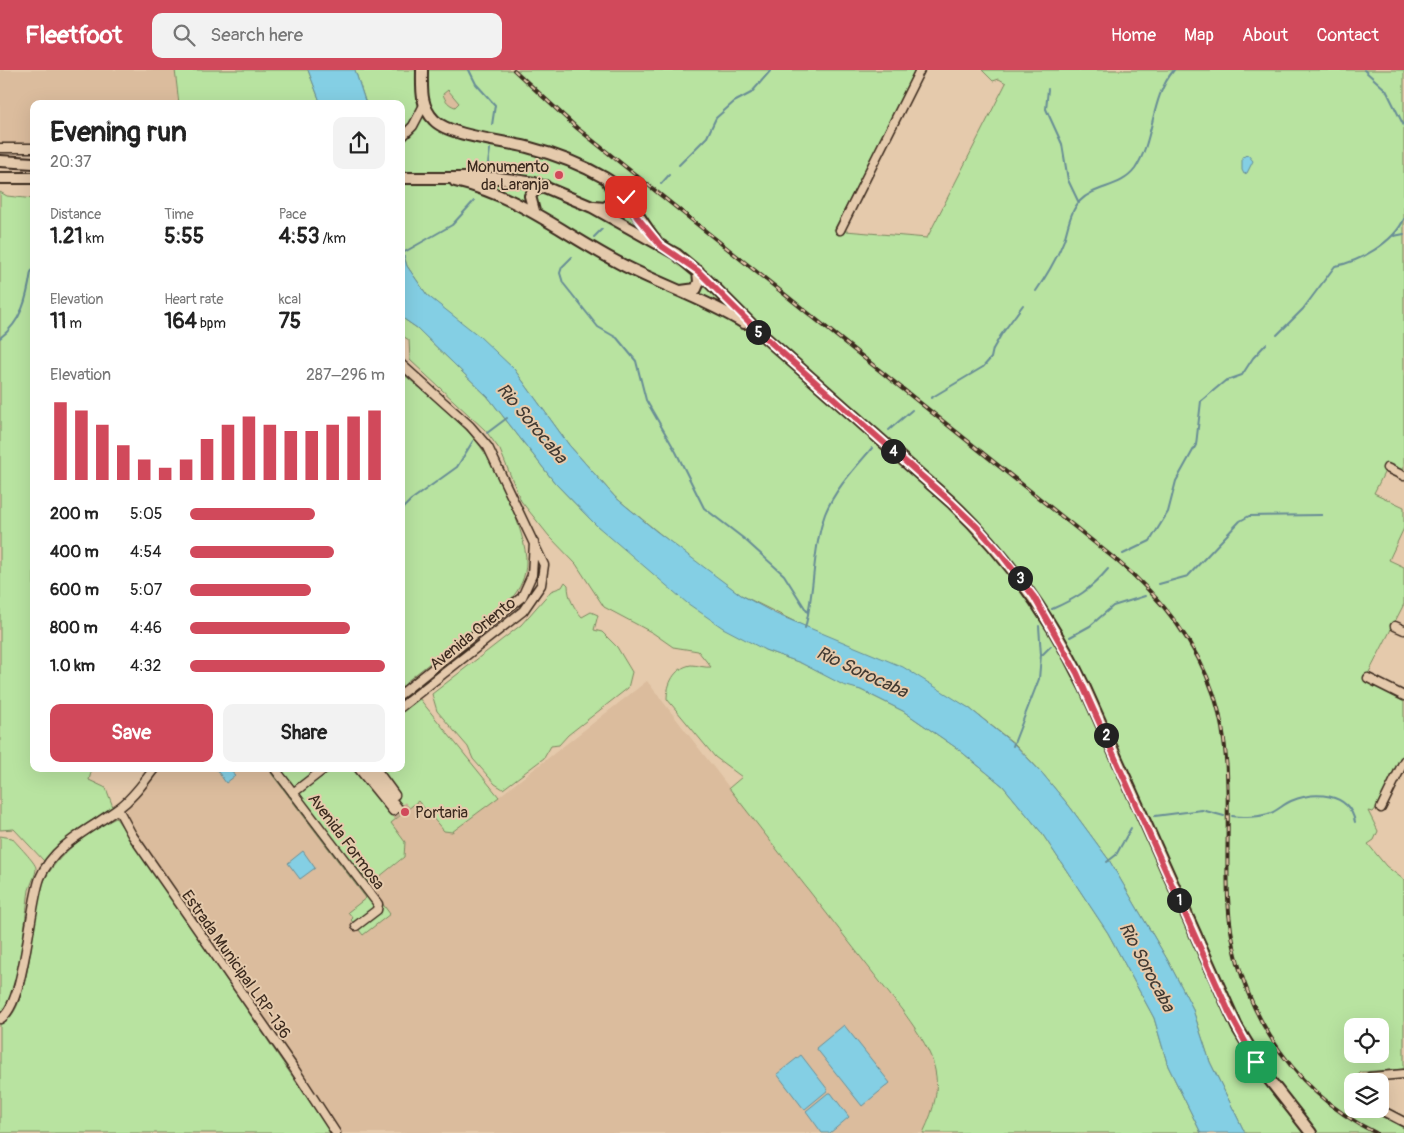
<!DOCTYPE html>
<meta charset="utf-8">
<style>
body{margin:0;font-family:Pangolin,sans-serif;background:#f2f2f2;color:#222;height:100vh;display:flex;flex-direction:column;font-size:19px;white-space:nowrap}
*{box-sizing:border-box;margin:0}
p{font-size:16px;color:#767676}
.icon{flex:none;width:28px;height:28px;fill:none;stroke:currentColor;stroke-width:2;stroke-linecap:round;stroke-linejoin:round}
.map{position:relative;flex:1;overflow:hidden}
.details{position:absolute;left:30px;top:30px;width:375px;height:672px;display:flex;flex-direction:column;background:#fff;border-radius:10px;box-shadow:0 5px 20px #0002}
.details>*{flex:none}
.fabs{position:absolute;left:1344px;top:948px;display:grid;gap:10px}
.fabs a{display:grid;place-items:center;width:45px;height:45px;border-radius:10px;background:#fff;box-shadow:0 5px 20px #0002;font-size:25px}
.pin{position:absolute;display:grid;place-items:center;width:42px;height:42px;color:#fff;margin:-21px;border-radius:10px;box-shadow:0 2px 8px #0006}
.km{position:absolute;width:25px;height:25px;margin:-12px;border-radius:50%;background:#222;color:#fff;font-size:14px;line-height:25px;text-align:center}
.round{display:grid;place-items:center;flex:none;width:52px;height:52px;border-radius:10px;background:#f2f2f2}
.head{display:flex;align-items:center;justify-content:space-between;height:85px;padding:0 20px}
h1{font-size:28px;font-weight:800;line-height:38px}
.metrics{display:grid;grid-template-columns:repeat(3,1fr);gap:8px;height:85px;padding:5px 20px}
.metrics div{display:grid;align-content:center}
.metrics b{font-size:21px;font-weight:800}
.metrics small{font-size:14px;font-weight:400}
.metrics p{font-size:14px}
.chart{height:140px;padding:10px 20px}
.chart p{display:flex;justify-content:space-between}
.chart svg{width:100%;height:90px;margin-top:5px;stroke:#d1495b;stroke-width:6}
.primary-button{display:flex;gap:10px;margin-top:auto;padding:10px 20px}
.primary-button a{flex:1;height:58px;border-radius:10px;background:#d1495b;color:#fff;font-size:20px;font-weight:800;line-height:58px;text-align:center}
.primary-button a+a{background:#f2f2f2;color:#222}
ul{padding:0 20px;list-style:none;font-size:16px}
li{display:grid;grid-template-columns:80px 60px 1fr;align-items:center;height:38px}
li i{height:12px;border-radius:6px;background:#d1495b}
header{display:flex;align-items:center;gap:30px;box-sizing:border-box;height:70px;padding:0 25px;background:#d1495b;color:#fff}
header strong{font-size:24px}
nav{display:flex;gap:28px;margin-inline-start:auto;font-size:18px}
.search{width:350px;height:45px;background:#f2f2f2;display:flex;align-items:center;gap:12px;box-sizing:border-box;padding:0 18px;border-radius:10px;color:#767676;font-size:19px}
.map>svg:first-child{display:block}
.built{fill:#dbbc9d}
.green{fill:#b8e3a0;stroke:#7a865f;fill-rule:evenodd}
.water{fill:#84cfe4;stroke:#678d95}
.lines{fill:none;stroke-linecap:round;stroke-linejoin:round}
.stream{stroke:#678d95;stroke-width:2}
.minor-tunnel{stroke:#c3aa90;stroke-width:8;stroke-dasharray:8 4;stroke-linecap:butt}
.minor-casing{stroke:#3b2a1e;stroke-width:11}
.major-casing{stroke:#3b2a1e;stroke-width:14}
.minor{stroke:#e5caac;stroke-width:8}
.major{stroke:#e5caac;stroke-width:10}
.rail-casing{stroke:#3b2a1e;stroke-width:4}
.rail{stroke:#e5caac;stroke-width:2;stroke-dasharray:5.5;stroke-linecap:butt}
.route-casing{stroke:#fff;stroke-width:10}
.route{stroke:#d1495b;stroke-width:6}
.poi-dot{fill:#d1495b;stroke:#e5caac;stroke-width:2}
.labels{text-anchor:middle;stroke-width:4;stroke-linejoin:round;paint-order:stroke}
.poi-label{font-size:16px;fill:#3b2a1e;stroke:#e5caac;text-anchor:end}
.street-label{font-size:16px;fill:#3b2a1e;stroke:#e5caac}
.water-label{font-size:18px;font-style:italic;fill:#423a32;stroke:#e5caac}
</style>
<header>
<strong>Fleetfoot</strong>
<div class="search"><svg class="icon" aria-label="search" viewBox="0 0 24 24"><circle cx="10" cy="10" r="6"/><path d="M15 15l6 6"/></svg>Search here</div>
<nav><a>Home</a><a>Map</a><a>About</a><a>Contact</a></nav>
</header>
<div class="map">
<svg width="1404" height="1063" viewBox="0 0 1404 1063">
<rect width="100%" height="100%" fill="#e5caac"/>
<filter id="ink" filterUnits="userSpaceOnUse"><feTurbulence type="fractalNoise" baseFrequency=".02" numOctaves="2"/><feDisplacementMap in="SourceGraphic" scale="10" xChannelSelector="R" yChannelSelector="G"/><feConvolveMatrix kernelMatrix="1 2 1 2 8 2 1 2 1" color-interpolation-filters="sRGB"/></filter>
<g filter="url(#ink)">
<!-- built -->
<path class="built" d="M0,0H175L179,34H34V73H0Z
M448,20L460,33L455,37L450,36L444,29L443,24Z
M647,611L924,970L935,995L936,1019L932,1041L923,1063H340L263,945L257,941L185,837L138,765L126,746V740L162,699H268L366,829L351,850L363,865L368,815L402,790L405,783V772L390,753L418,731L434,751L452,762L456,760Z"/>
<!-- green -->
<path class="green" d="M175,0H308L321,34H179Z
M355,0H917L834,160L927,168L1006,13L999,9L993,11L982,0H1404V402L1388,395L1374,423L1404,437V458L1389,490L1404,497V534L1365,610L1404,629V683L1377,737L1373,742L1368,741L1378,761L1374,770L1368,774L1386,796L1404,810V999L1361,1002L1352,1011V1039H1367L1404,1058V1063H1245L1210,992L1192,937L1167,889L1109,790L1070,737L1042,703L1015,674L969,638L741,525L686,485L615,427L569,375L514,299L427,225L407,196L401,176V34H366ZM448,20L459,33L455,37C449,35 445,31 443,24ZM1352,956H1380V984H1352Z
M0,122L7,126L34,129V699H92L89,710L106,718L113,737L78,759L44,791L14,759L0,760Z
M401,247L417,258L488,327L555,413L596,455L765,580L801,593L843,614L861,620L903,641L958,679L1003,716L1041,762L1108,863L1154,948L1168,996L1201,1063H923C948,1011 936,987 905,944L729,718L742,707L715,687L667,629C667,614 674,598 691,595C697,595 705,598 711,597L698,581L673,577L653,563L604,537L576,494L549,466L521,431L500,380L485,360L410,290L409,270L401,265Z
M401,302C426,324 456,346 477,372C495,394 527,463 526,492C526,506 520,519 511,529L406,612L499,727L452,762L444,761L418,731L391,753L405,772L404,787L369,815L390,844L363,865L351,850L353,848L348,842L366,828L271,703L277,699H401Z
M565,512L568,515C568,528 574,538 582,547L591,542L598,545L594,560L602,562L617,577L632,602L628,618L568,665L559,675L551,676L544,688L503,719L495,714L473,689L468,677L437,641L432,624L521,555L551,521L562,517Z
M116,748L331,1063H0V954C32,946 31,840 43,813C56,785 89,761 116,748Z
M0,766L12,768C16,773 36,793 36,798C36,805 31,813 29,820C25,845 20,929 0,945Z"/>
<!-- water -->
<path class="water" d="M308,0H355L366,34H321Z
M1248,85L1253,91L1247,103L1244,104L1242,100V87Z
M401,176L407,196L427,225L479,266L514,299L569,375L615,427L656,461L741,525L776,544L903,597L969,638L1014,674L1042,703L1070,737L1109,790L1167,889L1192,937L1210,992L1245,1063H1201L1168,996L1154,948L1108,863L1041,762L1003,716L958,679L903,641L861,620L843,615L801,593L765,580L723,558L687,533L596,455L555,413L488,327L417,258L401,247Z
M216,699H230L235,706L226,713Z
M303,781L315,798L300,809L288,793Z
M844,955L890,1013L862,1036L816,978Z
M801,985L828,1020L805,1039L803,1038L777,1004Z
M828,1023H831L849,1047L830,1063H822L806,1041Z"/>
<g class="lines">
<!-- stream -->
<path class="stream" d="M469,0L476,14L495,35L492,55
M1364,0L1386,20L1404,56
M1048,19L1046,39L1062,74L1068,110L1079,133
M488,94L490,79
M679,95L707,67L716,48L734,32L751,23L771,0
M661,114L669,105
M637,127L641,125
M1394,166L1404,164
M594,167L602,159
M401,184L452,155L474,131
M572,187L562,197L560,203L563,213L598,257L617,268L636,291L646,330L676,382L704,438L743,468L784,505L808,543
M1036,221C1047,205 1057,188 1064,170C1068,158 1070,141 1080,131C1096,115 1121,118 1135,99C1155,69 1150,28 1174,0
M1277,265L1303,239L1335,196C1359,192 1394,172 1404,149
M0,268C22,251 27,228 31,202L34,198
M931,328L983,297L991,288L993,279L1001,265L1023,235
M889,360L912,340
M487,363L507,348
M401,440L411,430L457,397L473,371
M1123,484L1150,471L1168,442L1176,411L1196,375L1201,331L1225,311L1242,305L1253,288L1266,274
M1159,514L1188,506L1240,451L1249,446L1322,445
M1052,539C1077,528 1090,520 1108,499
M805,558C815,521 812,481 825,444C835,419 855,398 872,378
M1070,567L1090,556L1113,536L1145,526
M1042,585L1051,576
M1013,676L1039,609L1041,585L1039,556
M1155,746L1202,740L1224,746
M1232,746C1242,748 1261,747 1271,743C1278,740 1284,734 1291,731C1314,721 1349,722 1355,752
M1107,792L1116,785L1131,758"/>
<!-- minor-tunnel -->
<path class="minor-tunnel" d="M402,735L407,740
M393,741L398,747"/>
<!-- minor casing -->
<g class="minor-casing">
<path id="minor" d="M401,68L413,56L424,35
M0,78H34
M840,160L920,0
M401,294L470,356L488,377L544,495L541,515L523,541L401,637
M1387,398L1404,406
M1395,556L1404,560
M1368,608L1404,626
M401,624L522,527L532,505L534,473
M275,699L378,834L377,840L356,856
M359,699L393,741
M367,699L398,738
M376,699L395,725
M293,723L324,699
M1381,738L1404,691
M118,739L132,765L293,997L336,1063
M0,949C25,936 29,837 40,808C54,774 91,759 119,738C133,728 143,713 154,699
M1364,1011L1370,1007L1404,1004
M1379,1039L1404,1052"/>
</g>
<!-- major casing -->
<g class="major-casing">
<path id="major" d="M422,0C422,18 420,36 434,50C449,66 504,71 527,77C554,84 581,94 605,108C628,121 638,149 655,169
M0,91L34,93
M0,108H34
M401,108H499L535,113L592,137L676,184L706,209L760,263L951,432C1008,486 1051,547 1085,618L1237,957L1268,1008L1311,1063
M455,111C520,126 563,164 621,194C661,215 705,229 744,253
M594,137L605,138L613,132L614,124L608,112
M534,141L530,126L535,120L545,116
M681,221L696,219L699,212L698,201"/>
</g>
<!-- minor -->
<use href="#minor" class="minor"/>
<!-- major -->
<use href="#major" class="major"/>
<!-- rail casing -->
<g class="rail-casing">
<path id="rail" d="M514,0L577,58L1115,489C1160,526 1195,569 1214,625C1235,689 1225,762 1228,828C1232,926 1286,1019 1376,1063"/>
</g>
<!-- rail -->
<use href="#rail" class="rail"/>
</g>
</g>
<g class="lines" filter="url(#ink)">
<!-- route casing -->
<g class="route-casing">
<path id="route" d="M626,127L637,147L660,175L698,201L760,263L951,432L977,457L1001,484L1034,527L1077,603L1229,942L1256,992"/>
</g>
<!-- route -->
<use href="#route" class="route"/>
</g>
<!-- markers -->
<g class="poi-dot">
<circle cx="559" cy="105" r="5"/>
<circle cx="405" cy="742" r="5"/>
</g>
<g class="labels">
<!-- poi labels -->
<g class="poi-label">
<text x="549" y="102">Monumento<tspan x="549" dy="18">da Laranja</tspan></text>
<text x="415" y="748" text-anchor="start">Portaria</text>
</g>
<!-- street labels -->
<g class="street-label">
<text transform="translate(472 563) rotate(-39)" y="6">Avenida Oriento</text>
<text transform="translate(347 771) rotate(53)" y="6">Avenida Formosa</text>
<text transform="translate(237 894) rotate(55)" y="6">Estrada Municipal LRP-136</text>
</g>
<!-- water labels -->
<g class="water-label">
<text transform="translate(532 353) rotate(50)" y="6">Rio Sorocaba</text>
<text transform="translate(862 602) rotate(25)" y="6">Rio Sorocaba</text>
<text transform="translate(1147 897) rotate(62)" y="6">Rio Sorocaba</text>
</g>
</g>
</svg>
<div class="fabs">
<a><svg class="icon" aria-label="locate" viewBox="0 0 24 24"><circle cx="12" cy="12" r="6"/><path d="M12 2v4M12 18v4M2 12h4M18 12h4"/></svg></a>
<a><svg class="icon" aria-label="layers" viewBox="0 0 24 24"><path d="M12 4l9 5-9 5-9-5zM3 14l9 5 9-5"/></svg></a>
</div>
<div class="pin" style="left:1256px;top:992px;background:#1e9e55"><svg class="icon" aria-label="arrive" viewBox="0 0 24 24"><path d="M6 21V4h12l-3 4 3 4H6"/></svg></div>
<div class="pin" style="left:626px;top:127px;background:#d93025"><svg class="icon" aria-label="check" viewBox="0 0 24 24"><path d="M5 12l5 5 9-10"/></svg></div>
<b class="km" style="left:1179px;top:830px">1</b>
<b class="km" style="left:1106px;top:665px">2</b>
<b class="km" style="left:1020px;top:508px">3</b>
<b class="km" style="left:893px;top:381px">4</b>
<b class="km" style="left:758px;top:262px">5</b>
<section class="details">
<div class="head"><div><h1>Evening run</h1><p>20:37</p></div><a class="round"><svg class="icon" aria-label="share" viewBox="0 0 24 24"><path d="M12 15V3M7 8l5-5 5 5M5 13v7h14v-7"/></svg></a></div>
<div class="metrics">
<div><p>Distance</p><b>1.21<small> km</small></b></div>
<div><p>Time</p><b>5:55</b></div>
<div><p>Pace</p><b>4:53<small> /km</small></b></div>
</div>
<div class="metrics">
<div><p>Elevation</p><b>11<small> m</small></b></div>
<div><p>Heart rate</p><b>164<small> bpm</small></b></div>
<div><p>kcal</p><b>75</b></div>
</div>
<div class="chart"><p><span>Elevation</span>287–296 m</p>
<svg viewBox="0 0 160 44" preserveAspectRatio="none"><path d="M5 44V6M15 44V10M25 44V17M35 44V27M45 44V34M55 44V38M65 44V34M75 44V24M85 44V17M95 44V13M105 44V17M115 44V20M125 44V20M135 44V17M145 44V13M155 44V10"/></svg>
</div>
<ul>
<li><b>200 m</b>5:05<i style="width:64%"></i></li>
<li><b>400 m</b>4:54<i style="width:74%"></i></li>
<li><b>600 m</b>5:07<i style="width:62%"></i></li>
<li><b>800 m</b>4:46<i style="width:82%"></i></li>
<li><b>1.0 km</b>4:32<i style="width:100%"></i></li>
</ul>
<div class="primary-button"><a>Save</a><a>Share</a></div>
</section>
</div>
